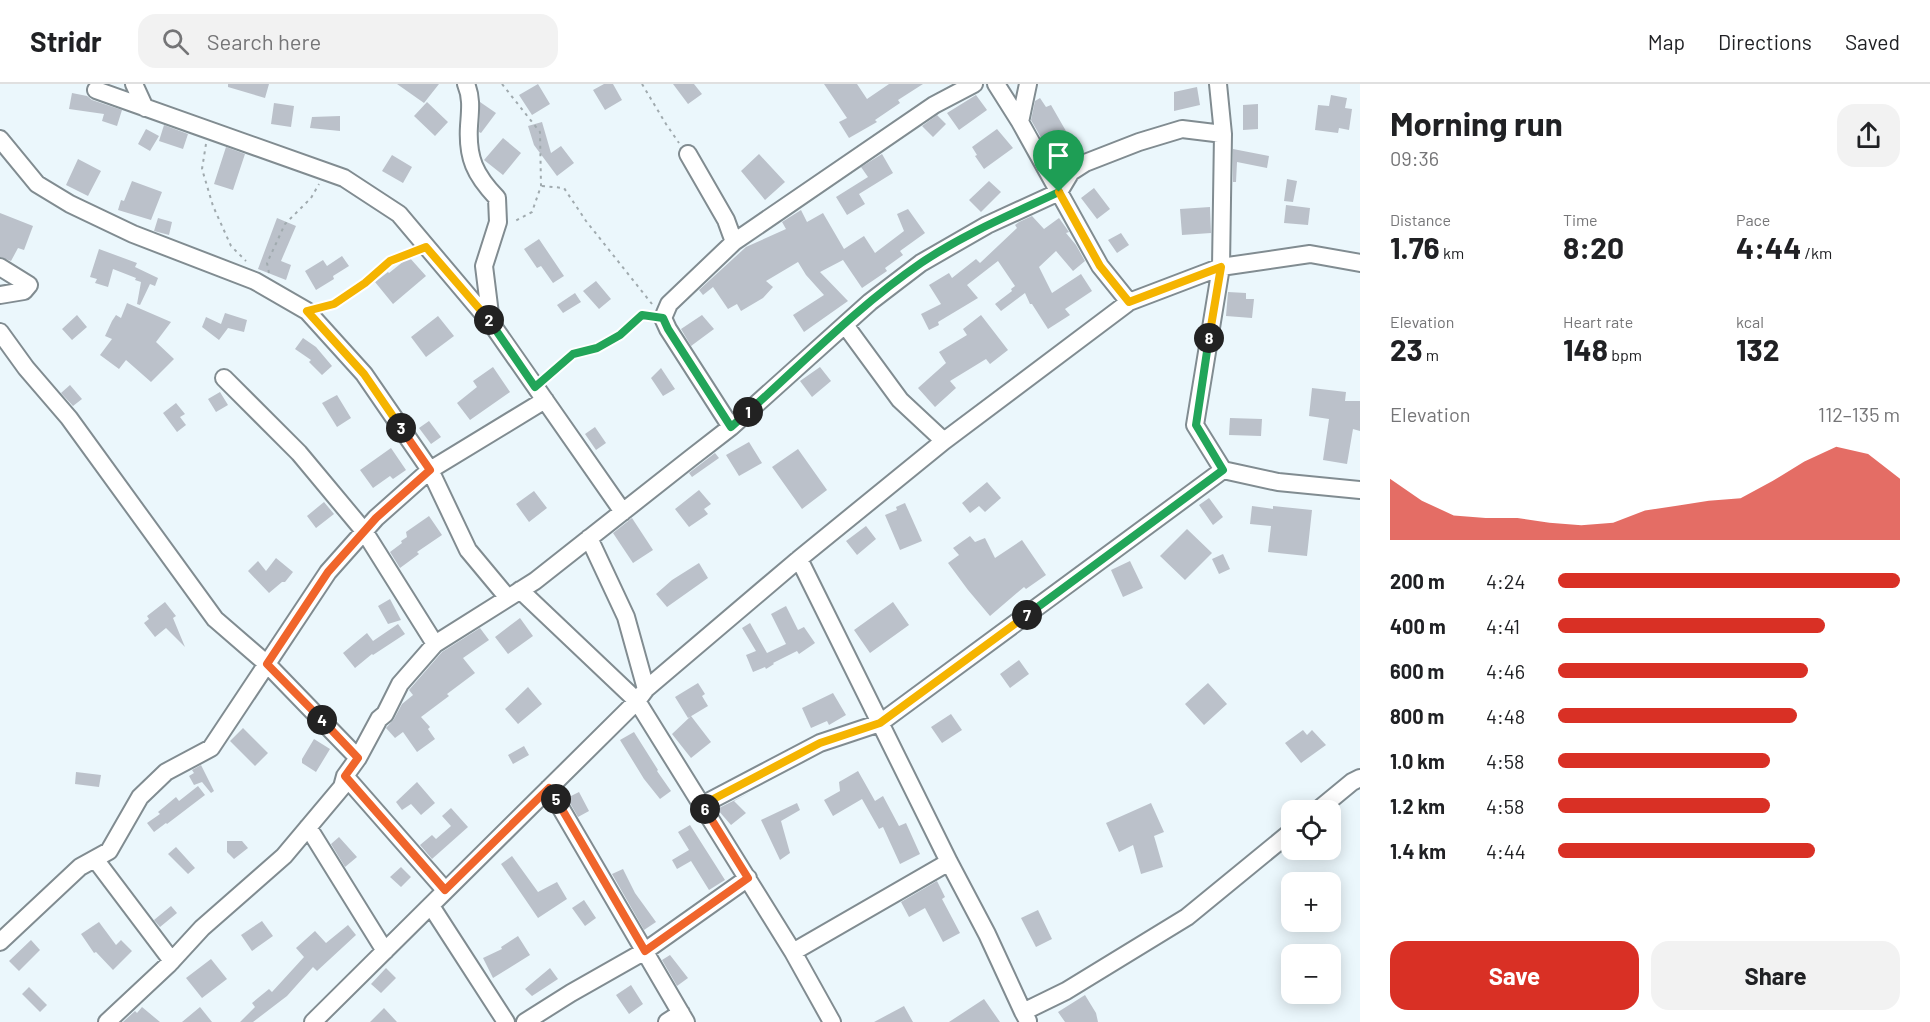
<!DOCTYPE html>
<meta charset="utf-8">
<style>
body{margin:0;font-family:Barlow,sans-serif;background:#f2f2f2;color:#202124;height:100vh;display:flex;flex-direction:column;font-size:22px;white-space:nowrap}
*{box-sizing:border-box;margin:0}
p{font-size:20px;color:#757577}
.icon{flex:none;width:33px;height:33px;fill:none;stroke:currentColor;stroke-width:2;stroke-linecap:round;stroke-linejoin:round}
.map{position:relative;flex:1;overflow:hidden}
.panel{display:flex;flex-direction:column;background:#fff;width:570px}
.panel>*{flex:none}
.fabs{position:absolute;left:1281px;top:716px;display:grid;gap:12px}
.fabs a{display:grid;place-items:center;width:60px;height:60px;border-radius:12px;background:#fff;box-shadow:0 3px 15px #0003;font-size:30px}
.pin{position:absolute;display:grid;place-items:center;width:51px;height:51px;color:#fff;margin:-62px -26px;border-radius:50% 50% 50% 0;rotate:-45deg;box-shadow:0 0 6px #0007}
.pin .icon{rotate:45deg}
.km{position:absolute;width:30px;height:30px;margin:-15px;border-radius:50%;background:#222;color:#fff;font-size:16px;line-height:30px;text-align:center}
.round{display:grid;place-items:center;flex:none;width:63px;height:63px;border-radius:18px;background:#f2f2f2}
.summary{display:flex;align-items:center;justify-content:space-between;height:102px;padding:0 30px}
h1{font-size:33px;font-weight:700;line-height:45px}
.metrics{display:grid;grid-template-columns:repeat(3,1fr);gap:9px;height:102px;padding:6px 30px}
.metrics div{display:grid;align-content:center}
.metrics b{font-size:30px;font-weight:700}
.metrics small{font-size:16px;font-weight:400}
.metrics p{font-size:16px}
.chart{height:168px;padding:12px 30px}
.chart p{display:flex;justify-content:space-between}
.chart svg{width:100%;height:108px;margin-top:6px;fill:#d93025;opacity:.7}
.primary-button{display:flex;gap:12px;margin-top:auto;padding:12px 30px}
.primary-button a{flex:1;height:69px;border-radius:18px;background:#d93025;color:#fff;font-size:24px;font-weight:700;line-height:69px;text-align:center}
.primary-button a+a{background:#f2f2f2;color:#202124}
ul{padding:0 30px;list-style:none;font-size:20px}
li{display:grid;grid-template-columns:96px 72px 1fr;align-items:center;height:45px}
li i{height:15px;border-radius:8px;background:#d93025}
header{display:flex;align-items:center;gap:36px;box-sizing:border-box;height:84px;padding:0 30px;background:#fff;border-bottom:2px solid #e0e0e0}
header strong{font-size:28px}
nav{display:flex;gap:33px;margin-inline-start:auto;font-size:21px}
.search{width:420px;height:54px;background:#f2f2f2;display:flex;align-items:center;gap:15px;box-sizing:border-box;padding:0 21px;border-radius:18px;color:#757577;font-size:22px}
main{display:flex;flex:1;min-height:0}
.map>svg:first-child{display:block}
.building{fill:#bbc1ca}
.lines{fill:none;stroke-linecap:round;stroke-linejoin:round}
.minor-casing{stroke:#818c91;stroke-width:20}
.path{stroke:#a0aaae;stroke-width:2;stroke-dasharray:3 4.5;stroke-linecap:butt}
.minor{stroke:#fff;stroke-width:16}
.split-1-casing{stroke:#fff;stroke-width:12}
.split-2-casing{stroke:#fff;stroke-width:12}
.split-3-casing{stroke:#fff;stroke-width:12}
.split-4-casing{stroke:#fff;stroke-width:12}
.split-5-casing{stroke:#fff;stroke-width:12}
.split-6-casing{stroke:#fff;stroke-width:12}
.split-7-casing{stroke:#fff;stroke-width:12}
.split-8-casing{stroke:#fff;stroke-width:12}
.split-9-casing{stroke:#fff;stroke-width:12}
.split-1{stroke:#22a559;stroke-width:8}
.split-2{stroke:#22a559;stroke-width:8}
.split-3{stroke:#f5b400;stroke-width:8}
.split-4{stroke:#f0652b;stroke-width:8}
.split-5{stroke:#f0652b;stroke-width:8}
.split-6{stroke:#f0652b;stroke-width:8}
.split-7{stroke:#f5b400;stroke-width:8}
.split-8{stroke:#22a559;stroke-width:8}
.split-9{stroke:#f5b400;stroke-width:8}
</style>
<header>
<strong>Stridr</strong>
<div class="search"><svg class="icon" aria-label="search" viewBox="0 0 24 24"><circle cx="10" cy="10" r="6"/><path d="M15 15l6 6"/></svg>Search here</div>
<nav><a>Map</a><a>Directions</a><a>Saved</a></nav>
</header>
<main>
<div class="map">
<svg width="1360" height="938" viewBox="0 0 1360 938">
<rect width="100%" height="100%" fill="#ebf7fc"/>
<!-- building -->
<path class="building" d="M228,0H269L265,14L228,3Z
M397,0H439L424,19Z
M538,0L550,20L532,31L519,11Z
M604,0H613L622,16L605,26L593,6Z
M673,0H694L702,10L688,20Z
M824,0H857L867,15L889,0H923L898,16L900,19L875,36L877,38L849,54L839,38L847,34Z
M1197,3L1200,21L1174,27V8Z
M72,9L87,12L92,16L122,26L117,42L102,37L104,30L69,25Z
M976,11L987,26L959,46L947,29Z
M1331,11L1347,14L1345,24L1352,25L1349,46L1339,44L1338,49L1315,46L1318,21L1329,22Z
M1040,14L1046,23L1051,21L1074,61L1052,73L1031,36L1035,17Z
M427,18L448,38L435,52L414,32Z
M480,18L496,29L481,49L479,48Z
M274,19L294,22L291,43L271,40Z
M1258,20V45L1243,46V21Z
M937,31L946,40L933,53L922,42Z
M340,32V47L310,44L312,33Z
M542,38L551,69L561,62L574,79L557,92L534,61L528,42Z
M164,41L188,50L183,65L159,57Z
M146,45L159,52L150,67L138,60Z
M997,45L1013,64L984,85L975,72L977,71L972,63Z
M503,54L521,69L503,91L484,76Z
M226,63L245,70L233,106L214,100Z
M1233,65L1269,72L1267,84L1237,78L1236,98H1233Z
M759,70L785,98L765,116L741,87Z
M882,70L893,89L859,110L865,120L847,131L836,113L868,93L861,83Z
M392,71L412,83L403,99L382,87Z
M78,75L101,87L88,112L66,101Z
M1287,95L1297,97L1293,118L1284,117Z
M132,97L162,108L151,136L118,126L121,116L124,117Z
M989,97L1001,108L981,128L969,116Z
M1094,104L1110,125L1097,135L1081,114Z
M1286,121L1310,124L1308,141L1284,139Z
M1210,123L1211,149L1182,151L1180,125Z
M908,125L925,149L900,167L903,171L885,184L887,187L862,204L843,176L820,188L848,217L804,248L793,231L824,211L806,191L798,178L766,197L773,203L763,214L741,227L737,220L728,225L713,203L703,211L699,206L746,163L786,145L782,138L801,126L807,138L823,129L844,165L864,152L875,169L904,147L897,130Z
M0,129L33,142L24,166L18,164L11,177L0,173Z
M1032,132L1044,145L1059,134L1069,148L1066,149L1076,161L1085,177L1073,187L1056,167L1039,183L1052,209L1081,190L1092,207L1065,225L1070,231L1048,245L1032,220H1030L1025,209L1001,227L995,220L1012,207L1011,205L1015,202L998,177L967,201L978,214L938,238L939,241L929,246L921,230L941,220L929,201L949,189L952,194L976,175L980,179L1017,144L1015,141L1019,138Z
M158,134L172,138L169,151L154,147Z
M277,134L296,142L281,177L291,181L286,196L258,185Z
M1121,149L1129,161L1117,169L1108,156Z
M539,155L564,192L553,199L541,182L537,184L524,165Z
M99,165L137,179L135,183L158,194L155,202L150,200L140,221L137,220L141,198L135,196L136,194L113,185L108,203L95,199L97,195L90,193Z
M342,172L349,182L333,192L334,195L316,206L305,187L323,176L327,182Z
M409,173L426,192L393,220L375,198L388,188L389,189Z
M596,197L611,215L599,225L583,207Z
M1228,208L1246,209V215H1254L1252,234L1226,232Z
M575,209L581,218L563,229L557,221Z
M127,219L171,238L156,258L174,275L151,298L126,276L119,285L100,271L112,255L105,252L112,237L116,231L121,234Z
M225,229L247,236L244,248L228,244L219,256L202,243L206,233L221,240Z
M77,231L87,243L72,256L62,245Z
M702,231L714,245L691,262L681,245Z
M981,231L1008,266L990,280L986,275L950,297L956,304L935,323L918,304L946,279L939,268L967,251L963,245Z
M438,232L454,252L426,273L411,253Z
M303,254L316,263L332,282L322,291L309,278L311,276L295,265Z
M493,283L510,308L470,336L457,319L477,303L473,297Z
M820,283L831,297L812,313L800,297Z
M661,284L675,305L663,312L651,294Z
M70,301L82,315L73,322L61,309Z
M1312,304L1346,308L1345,317H1360V347L1353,345L1347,380L1323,376L1329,335L1309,332Z
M220,308L228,321L216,328L208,315Z
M337,311L351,334L337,343L322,319Z
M176,319L185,330L180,333L186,341L177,348L163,329Z
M1230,334L1262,335L1261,352L1229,351Z
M429,337L441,353L431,360L419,344Z
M595,343L606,359L596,366L585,350Z
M749,358L762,379L739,392L726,371Z
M391,364L406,386L393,395L390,392L373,404L360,386Z
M798,365L827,406L802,425L772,383Z
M715,369L719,374L692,393L689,389Z
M987,398L1001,414L985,428L979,422L970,429L962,419Z
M699,406L711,420L704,425L708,430L689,443L675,425Z
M534,407L547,424L529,438L516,420Z
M1209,414L1223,433L1213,441L1199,421Z
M324,418L334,430L316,444L307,432Z
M905,419L922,457L900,466L885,431L897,426L896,423Z
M1252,422L1273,425V422L1312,426L1307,472L1268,468L1271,442L1250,440Z
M429,432L442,451L417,468L419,470L400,484L390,468L402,459L401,457L407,453L406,448Z
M632,434L653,466L633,479L613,449Z
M866,442L876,455L857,471L846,457Z
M1187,445L1212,469L1185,496L1160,472Z
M970,452L975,458L985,454L995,474L1022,456L1046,491L1026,505L1024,503L990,532L968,506L948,479L959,471L953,464Z
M1223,470L1230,485L1219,490L1212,475Z
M276,474L293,488L285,498H282L269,509L248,487L258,477L266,487Z
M1130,477L1143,504L1123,513L1111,486Z
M699,479L708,494L667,523L656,510L672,496Z
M390,515L401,536L388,540L378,522Z
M165,518L176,532L173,534L185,563L166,544L155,553L144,539L149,535L147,532Z
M893,518L909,541L870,569L854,546Z
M786,522L798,546L804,543L815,559L799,570L797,567L773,579L774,580L766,585L765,583L753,588L746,571L756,567L742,544L750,539L767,569L786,560L771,530Z
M520,534L533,552L508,570L495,553Z
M398,540L405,550L373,571L372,570L355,584L343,569L367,549L373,557Z
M480,544L489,556L463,574L475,589L447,610L449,612L421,633L430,643L428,645L435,655L417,668L403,648L395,654L386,644L394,635L402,620L413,611L409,606L442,568Z
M1019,576L1029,590L1010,604L1000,590Z
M698,599L705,610L702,612L708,622L688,634L675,613Z
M1208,599L1227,620L1204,641L1185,620Z
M528,603L542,620L518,640L505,625Z
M833,609L846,631L829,641L827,637L811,644L802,624Z
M951,630L962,646L942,659L931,643Z
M691,632L711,658L691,674L672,650Z
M243,644L268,669L255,682L230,657Z
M1303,646L1307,651L1312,646L1326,661L1301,679L1285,659Z
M634,648L658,686L657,687L671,707L660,715L644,695L620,656Z
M314,655L330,665L316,688L302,679V675Z
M524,662L529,671L513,680L508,671Z
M201,681L214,707L211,709L202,698L194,701L189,692L194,689L192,686Z
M858,687L875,717L883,712L899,742L906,739L920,770L900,780L883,743L879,745L862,715L833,732L824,716L840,707L839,698Z
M76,688L101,691L99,703L75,700Z
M417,698L435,719L421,731L411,720L402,726L396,718Z
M198,702L205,711L167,740L166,739L154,748L147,739L160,730L158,728L176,713L179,717Z
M579,708L589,727L578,733L567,714Z
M751,708L734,717L746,729L731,741L717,725Z
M797,719L800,726L781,737L790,769L780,776L761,736Z
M1151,719L1164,748L1154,752L1163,783L1141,790L1133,761L1119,768L1106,739Z
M451,724L468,743L432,775L420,761L432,751L436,755L451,742L442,732Z
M690,741L725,796L709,806L691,777L677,785L672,776L689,766L678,748Z
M339,753L357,773L345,783L331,760Z
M227,757H242L248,764L234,775L227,768Z
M176,763L195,784L188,790L168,770Z
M512,772L538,808L557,798L567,815L538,834L501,780Z
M401,783L411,793L401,803L390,793Z
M623,785L635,809L656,838L644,846L612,790Z
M937,797L945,813L942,815L960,849L943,858L925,824L909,833L901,818Z
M584,816L596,834L585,842L572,824Z
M171,822L177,829L160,843L154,836Z
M1038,826L1052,855L1036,863L1021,834Z
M262,837L273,852L252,867L241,851Z
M99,838L116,861L121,856L132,867L113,886L96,868L94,869L81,850Z
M348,841L356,851L317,887L313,883L287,912L253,938H240L255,923L252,919L269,905L272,908L304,873L296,864L315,847L326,859Z
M518,852L530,871L493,894L483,874L502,865L501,863Z
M31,856L40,866L19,887L9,877Z
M670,871L688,894L677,902L662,876Z
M211,875L227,895L202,914L186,894Z
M386,884L396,894L381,909L371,900Z
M550,884L558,895L532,912L525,905Z
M631,901L643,920L629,930L616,911Z
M29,903L47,921L40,928L22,910Z
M1085,911L1096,929L1098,938H1065L1058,928Z
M984,915L1000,938H949Z
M904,922L913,938H874Z
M142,923L160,938H123L135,927L137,929Z
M200,923L212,938H182Z
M384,924L397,938H370Z"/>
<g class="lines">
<!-- minor casing -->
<g class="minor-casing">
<path id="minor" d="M134,0L145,24
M466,0C472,14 470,27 469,42C467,74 475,91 497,114L498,138L484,182L491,238
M996,0L1020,38L1100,182L1129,218
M1218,0L1223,50L1221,183L1195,341L1223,386L1278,398L1360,406
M96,6L344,94L399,130L491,239L623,428
M1020,38L1028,0
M0,55L37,100L70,120L133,150L255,197L307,227L364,290L430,386L468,466L508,514
M688,70L726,136L734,158
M0,183L29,201L24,207L0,211
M845,241L900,316L944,357
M0,248L26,284L69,334L215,535L267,580L358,674
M224,294L299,369L364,447L435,560
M731,343L668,245L663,234L669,220L734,158L934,21L974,0
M589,454L626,533L646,605
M799,475L949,778L987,850L1023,928
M345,692L445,806
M549,704L686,938
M702,721L820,659L880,639L1223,386
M1318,726L1352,698L1360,694
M308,743L385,867
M95,775L172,877
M431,822L506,938
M0,858L80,783L109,767L140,713L166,688L211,664L328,488L376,434L430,386L545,316
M793,868L949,778
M1028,937L1023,928L1066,907L1187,833L1292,747
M107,938L168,881L202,844L284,772L342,703L345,692L358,674L379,635L385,630L400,600L435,560L535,497L691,374L731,343L870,218L921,179L987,141L1059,108L1071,88L1085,79L1139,58L1182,45L1223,50
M313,938L637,617L520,506
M525,938L571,909L645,867L748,794
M667,938L681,929
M832,938L793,868L637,617L646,605L799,475L944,357L1129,218L1221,183L1310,170L1360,179"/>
</g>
<!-- path -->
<path class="path" d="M502,0L540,48L541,102L532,128L513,138
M642,0L666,40L679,59
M206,60L202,85L213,122L231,162L246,177
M542,102L564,104L586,137L652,220
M269,189L267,179L285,140L311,114L319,100
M324,223C352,216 368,191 391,177C397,173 405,170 413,168
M547,294L573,270L597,264L620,251L641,231L649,232"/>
<!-- minor -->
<use href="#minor" class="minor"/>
</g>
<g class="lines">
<!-- split-1 casing -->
<g class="split-1-casing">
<path id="split-1" d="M748,328C804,278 858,222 921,179C964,150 1012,130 1059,108"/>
</g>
<!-- split-2 casing -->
<g class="split-2-casing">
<path id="split-2" d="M489,236L535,303L573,270L597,264L620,251L642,231L663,234L668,245L731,343L748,328"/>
</g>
<!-- split-3 casing -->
<g class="split-3-casing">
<path id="split-3" d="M401,344L364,290L307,227L334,220L365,199L390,177L426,163L489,236"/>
</g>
<!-- split-4 casing -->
<g class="split-4-casing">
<path id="split-4" d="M322,636L267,580L328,488L376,434L430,386L401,344"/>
</g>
<!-- split-5 casing -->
<g class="split-5-casing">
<path id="split-5" d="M322,636L358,674L345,692L445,806L549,704L556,715"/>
</g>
<!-- split-6 casing -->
<g class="split-6-casing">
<path id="split-6" d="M556,715L645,867L748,794L705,725"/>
</g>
<!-- split-7 casing -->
<g class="split-7-casing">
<path id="split-7" d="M705,725L702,721L820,659L880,639L1027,531"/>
</g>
<!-- split-8 casing -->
<g class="split-8-casing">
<path id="split-8" d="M1027,531L1223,386L1196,341L1209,254"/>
</g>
<!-- split-9 casing -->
<g class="split-9-casing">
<path id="split-9" d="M1059,108L1100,182L1129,218L1221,183L1209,254"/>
</g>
<!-- split-1 -->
<use href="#split-1" class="split-1"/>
<!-- split-2 -->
<use href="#split-2" class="split-2"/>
<!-- split-3 -->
<use href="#split-3" class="split-3"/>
<!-- split-4 -->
<use href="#split-4" class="split-4"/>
<!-- split-5 -->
<use href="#split-5" class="split-5"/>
<!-- split-6 -->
<use href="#split-6" class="split-6"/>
<!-- split-7 -->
<use href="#split-7" class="split-7"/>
<!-- split-8 -->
<use href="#split-8" class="split-8"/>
<!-- split-9 -->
<use href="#split-9" class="split-9"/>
</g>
</svg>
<div class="fabs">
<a><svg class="icon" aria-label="locate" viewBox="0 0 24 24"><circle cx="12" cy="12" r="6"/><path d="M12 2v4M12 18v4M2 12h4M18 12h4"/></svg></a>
<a>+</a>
<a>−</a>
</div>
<div class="pin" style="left:1059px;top:108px;background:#1e9e55"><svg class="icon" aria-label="arrive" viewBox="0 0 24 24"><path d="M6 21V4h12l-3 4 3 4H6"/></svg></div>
<b class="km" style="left:748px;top:328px">1</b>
<b class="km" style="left:489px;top:236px">2</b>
<b class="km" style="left:401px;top:344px">3</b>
<b class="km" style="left:322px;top:636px">4</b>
<b class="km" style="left:556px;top:715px">5</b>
<b class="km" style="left:705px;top:725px">6</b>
<b class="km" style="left:1027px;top:531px">7</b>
<b class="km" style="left:1209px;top:254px">8</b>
</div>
<section class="panel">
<div class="summary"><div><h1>Morning run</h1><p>09:36</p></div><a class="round"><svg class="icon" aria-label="share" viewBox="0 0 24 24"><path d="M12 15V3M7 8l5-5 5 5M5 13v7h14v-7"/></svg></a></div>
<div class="metrics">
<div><p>Distance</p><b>1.76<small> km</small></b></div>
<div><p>Time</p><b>8:20</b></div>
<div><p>Pace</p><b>4:44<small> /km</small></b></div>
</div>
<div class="metrics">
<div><p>Elevation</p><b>23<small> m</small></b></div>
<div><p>Heart rate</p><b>148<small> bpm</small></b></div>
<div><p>kcal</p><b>132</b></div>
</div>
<div class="chart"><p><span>Elevation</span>112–135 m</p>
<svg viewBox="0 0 160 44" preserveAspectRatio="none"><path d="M0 44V19L10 28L20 34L30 35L40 35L50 37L60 38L70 37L80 32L90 30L100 28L110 27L120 20L130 12L140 6L150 9L160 19V44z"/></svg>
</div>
<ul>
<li><b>200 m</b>4:24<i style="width:100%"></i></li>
<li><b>400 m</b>4:41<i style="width:78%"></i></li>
<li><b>600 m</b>4:46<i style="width:73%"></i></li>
<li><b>800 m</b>4:48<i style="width:70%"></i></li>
<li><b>1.0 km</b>4:58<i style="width:62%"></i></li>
<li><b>1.2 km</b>4:58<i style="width:62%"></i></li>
<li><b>1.4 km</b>4:44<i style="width:75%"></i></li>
</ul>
<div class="primary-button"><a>Save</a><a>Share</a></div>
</section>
</main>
